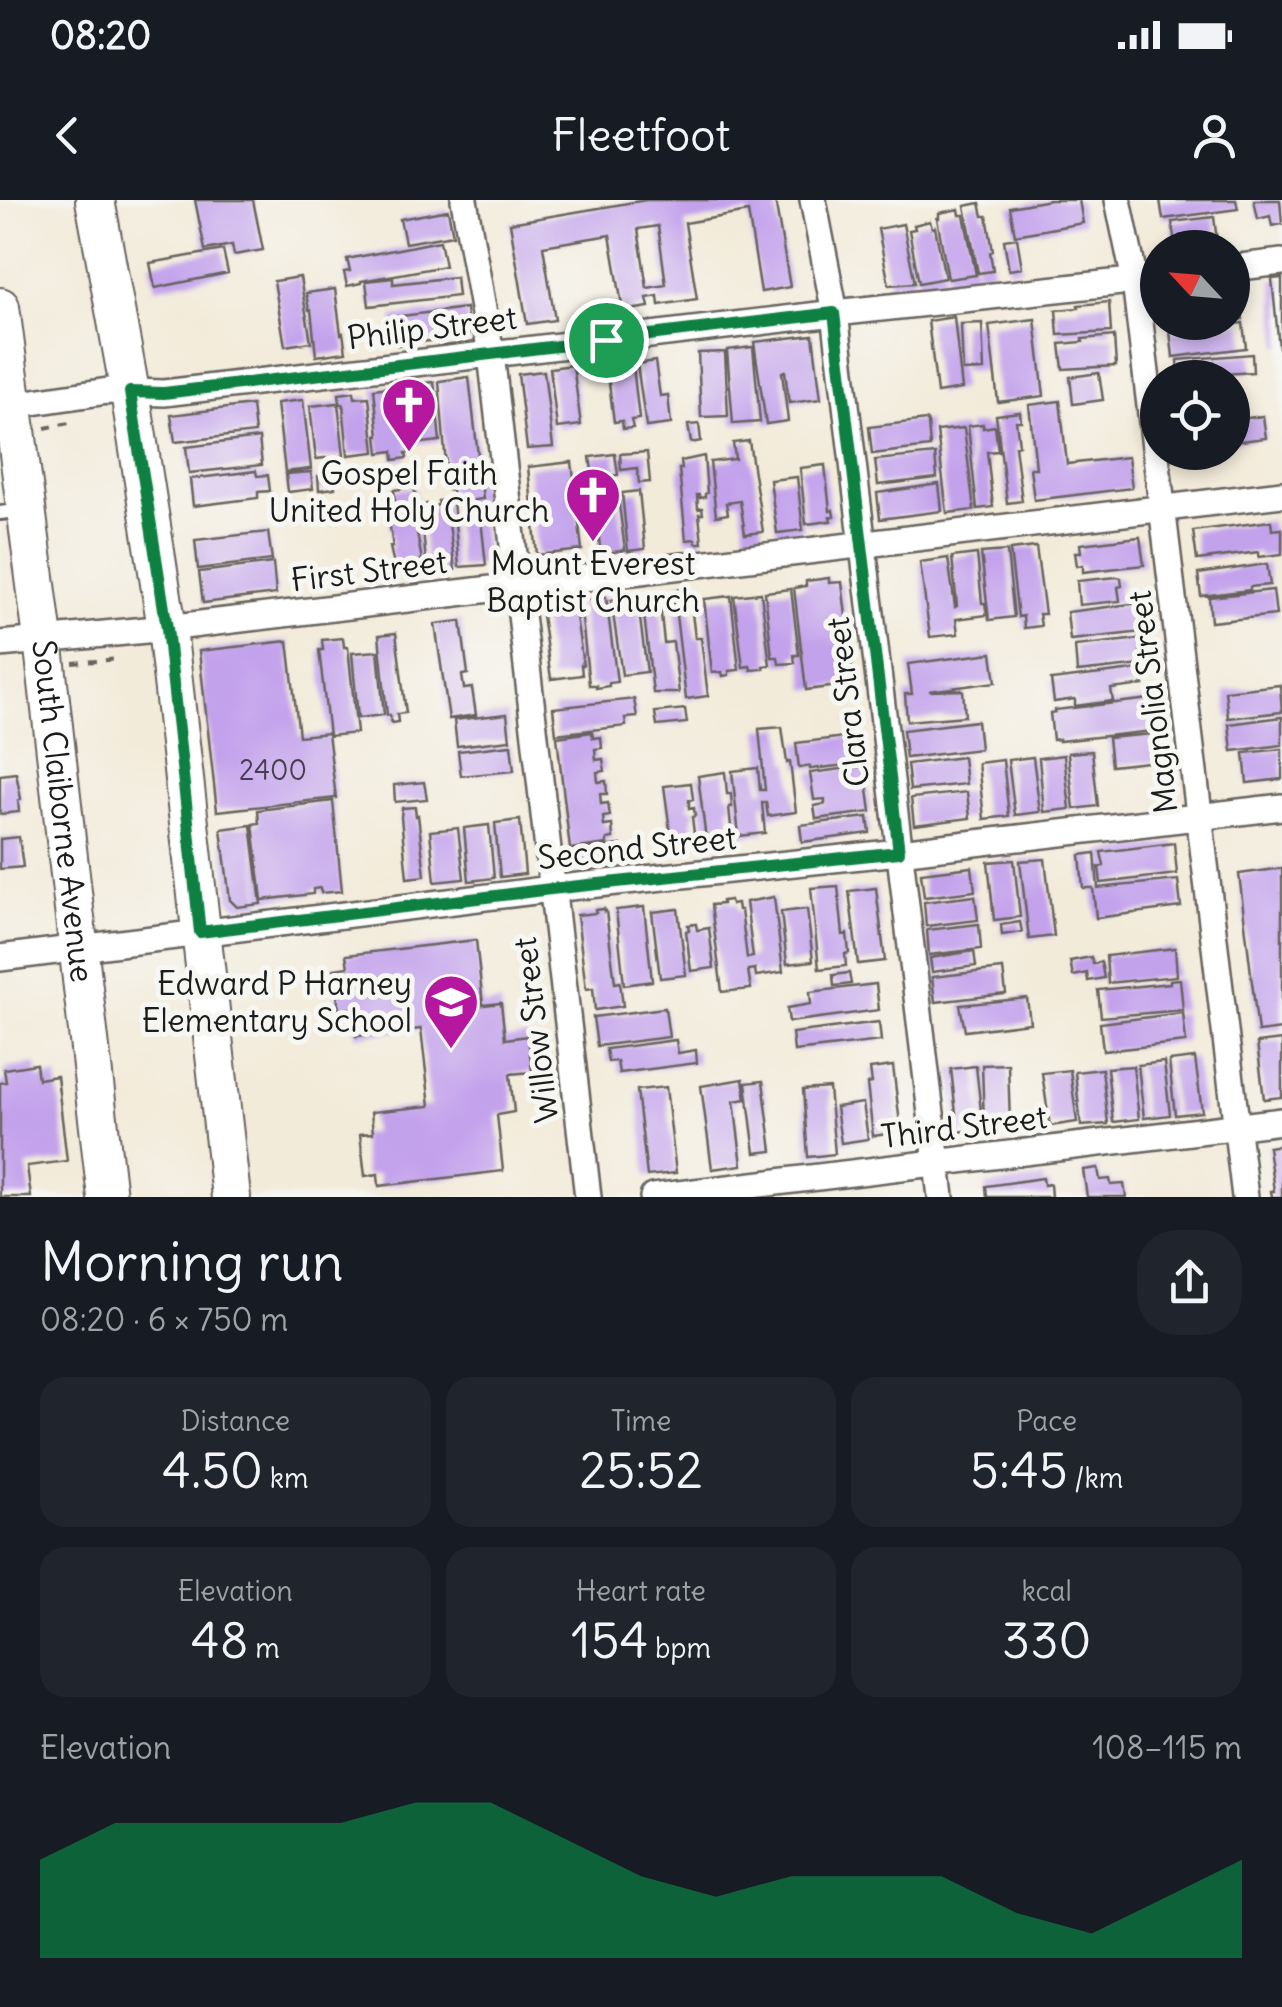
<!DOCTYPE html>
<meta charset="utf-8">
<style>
body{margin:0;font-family:Delius,sans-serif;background:#20242c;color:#f1f3f6;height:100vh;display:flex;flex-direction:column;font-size:38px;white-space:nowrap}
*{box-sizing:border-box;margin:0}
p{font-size:32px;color:#9ea1a6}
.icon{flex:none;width:55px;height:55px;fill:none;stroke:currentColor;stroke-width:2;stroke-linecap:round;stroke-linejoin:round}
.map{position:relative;height:997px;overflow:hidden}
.side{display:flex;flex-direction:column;background:#171b24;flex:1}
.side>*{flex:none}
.needle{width:65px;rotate:296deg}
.controls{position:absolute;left:1140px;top:30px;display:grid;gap:20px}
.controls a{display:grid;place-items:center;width:110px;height:110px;border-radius:50%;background:#171b24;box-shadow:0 5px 15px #0003;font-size:50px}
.pin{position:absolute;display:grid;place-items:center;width:85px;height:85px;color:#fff;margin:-42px;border:5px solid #fff;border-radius:50%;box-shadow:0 2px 10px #0007}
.round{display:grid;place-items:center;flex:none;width:105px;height:105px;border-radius:40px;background:#20242c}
.overview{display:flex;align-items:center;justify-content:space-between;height:170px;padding:0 40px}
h1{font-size:55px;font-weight:600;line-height:75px}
.figures{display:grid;grid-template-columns:repeat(3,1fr);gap:15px;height:170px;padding:10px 40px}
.figures div{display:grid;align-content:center;border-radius:25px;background:#20242c;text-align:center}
.figures b{font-size:50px;font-weight:600}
.figures small{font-size:28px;font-weight:400}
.figures p{font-size:28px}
.chart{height:280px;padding:20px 40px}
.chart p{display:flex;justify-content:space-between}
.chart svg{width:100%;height:180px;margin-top:10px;fill:#0b8043;opacity:.7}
.status{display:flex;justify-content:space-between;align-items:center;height:70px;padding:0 50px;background:#171b24;direction:ltr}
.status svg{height:28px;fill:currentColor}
header{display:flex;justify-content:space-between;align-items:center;height:130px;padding:0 40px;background:#171b24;font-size:45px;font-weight:600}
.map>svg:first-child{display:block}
.building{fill:#c3a2ec;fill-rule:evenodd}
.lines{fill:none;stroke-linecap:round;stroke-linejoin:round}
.lane-casing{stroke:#67645e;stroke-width:18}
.street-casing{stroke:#67645e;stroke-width:30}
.primary-casing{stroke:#67645e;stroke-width:42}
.path{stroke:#67645e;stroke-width:4;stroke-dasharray:8 8;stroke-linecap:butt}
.lane{stroke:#fff;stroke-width:12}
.street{stroke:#fff;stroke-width:25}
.primary{stroke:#fff;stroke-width:38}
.route-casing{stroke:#fff;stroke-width:20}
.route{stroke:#0b8043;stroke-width:12}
.labels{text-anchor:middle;stroke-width:10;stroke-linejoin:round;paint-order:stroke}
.number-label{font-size:28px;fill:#463e50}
.street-label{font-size:32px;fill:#1c1c1c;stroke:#f6f6f2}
.poi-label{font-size:32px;fill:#1c1c1c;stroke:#f6f6f2}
</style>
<div class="status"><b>08:20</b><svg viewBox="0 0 49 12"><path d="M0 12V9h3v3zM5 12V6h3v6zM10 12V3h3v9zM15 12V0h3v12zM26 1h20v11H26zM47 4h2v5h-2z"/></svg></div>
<header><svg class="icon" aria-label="back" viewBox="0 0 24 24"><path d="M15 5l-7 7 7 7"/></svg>Fleetfoot<svg class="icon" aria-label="person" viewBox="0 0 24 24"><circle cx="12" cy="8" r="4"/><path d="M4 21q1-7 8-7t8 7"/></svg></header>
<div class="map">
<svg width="1282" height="997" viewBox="0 0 1282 997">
<rect width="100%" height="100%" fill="#f6f6f2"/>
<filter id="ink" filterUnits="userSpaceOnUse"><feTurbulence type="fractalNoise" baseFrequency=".01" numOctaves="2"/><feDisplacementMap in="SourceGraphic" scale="20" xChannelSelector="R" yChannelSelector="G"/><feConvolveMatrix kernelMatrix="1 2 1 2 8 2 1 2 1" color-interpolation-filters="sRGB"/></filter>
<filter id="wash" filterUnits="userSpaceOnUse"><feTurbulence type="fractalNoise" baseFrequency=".0048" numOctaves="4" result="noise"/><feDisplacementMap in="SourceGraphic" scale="40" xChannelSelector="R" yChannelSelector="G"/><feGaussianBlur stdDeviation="2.25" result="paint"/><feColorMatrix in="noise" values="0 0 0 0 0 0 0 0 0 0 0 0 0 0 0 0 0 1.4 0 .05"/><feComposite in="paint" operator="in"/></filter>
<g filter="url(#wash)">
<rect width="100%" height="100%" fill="#f3ebda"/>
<g id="blocks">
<!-- building -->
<path class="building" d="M195,0H253L263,50L234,55L232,45L205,50Z
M646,0H775L790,87L761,92L748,12L685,23L697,99L659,105L658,96L647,98L649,107L623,111L610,35L543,46L555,120L527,124L510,23ZM658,26L666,85L647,88L638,29Z
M1050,0H1079L1083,23L1015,35L1010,7Z
M1160,0H1236L1238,9L1163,19Z
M1254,0H1280L1282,24L1272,26L1270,16L1258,19Z
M980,3L983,16H987L993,51L990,52L993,71L978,73L965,6Z
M959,9L960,15H964L976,75L948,79L937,18H939V13Z
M448,10L453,35L405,43L400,19Z
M1214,17L1217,41L1175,46L1172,22Z
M930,21L932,28L935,27L945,78L919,83L909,30L915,29L914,25Z
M903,24L915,83L889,85L878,29Z
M1017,38L1022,68L1009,70L1004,40Z
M440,41L445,66L361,81V83L347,86L344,72L350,71L347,59Z
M223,50L228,73L155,88L150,63Z
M300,77L311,142L285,146L274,81Z
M456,77L458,96L369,106L366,81L393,78V84Z
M1282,78V146L1279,147L1272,79Z
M1240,88L1243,119L1232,120V89Z
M335,89L341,134L343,133L346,152L316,156L311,110H309L306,93Z
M1109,102L1111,132L1058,135L1056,110L1079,108L1078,105Z
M466,108L469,136L397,145L393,117Z
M954,117L962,189L937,193L928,121Z
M1035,119L1044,196L998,202L989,125Z
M982,123L984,170L963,171L961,124Z
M1243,123L1246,148L1173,157L1170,131Z
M813,135L821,199L789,203L785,171L782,172L788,221L766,224L754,142Z
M1114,136L1116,166L1063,169L1060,144L1083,142L1082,139Z
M753,147L760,222L733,224L727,150Z
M725,152L728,216L701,217L698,153Z
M1252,154L1253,172L1179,177L1178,160Z
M632,157L639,219L631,220L633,228L623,229L622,221L614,222L606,160Z
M655,161L660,196L668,195L671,224L646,227L637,164Z
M573,165L581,225L557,228L550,168Z
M544,171L553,247L527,249L518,174Z
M1099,173L1103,200L1073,204L1070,177Z
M469,177L483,299L474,300L475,310H480L486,365L459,367L452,290H448L439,181Z
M434,182L440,241L413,244L406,185Z
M401,185L409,253H406L407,258L394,260L393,251L379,253L377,236H379L374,189Z
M354,192L355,198L369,197L375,252L348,255L343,204H340L339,194Z
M303,200L311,269L285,272L277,203Z
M1060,201L1067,264L1128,257L1132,288L1034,300L1030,268H1036L1029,205Z
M338,203L344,256L316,259L310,206Z
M252,205L255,233L175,242L171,215Z
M1020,212L1021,221H1016L1019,245L1015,246L1022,301L1007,303L996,215Z
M1263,216L1266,238L1232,242V220Z
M926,220L928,223L930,247L872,254L869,227Z
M699,224L701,241L691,243L688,225Z
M983,224V228L995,226L998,251L987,252L993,307L977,309L968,226Z
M964,228L974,310L947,313L937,231Z
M259,238L262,265L189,273L186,247Z
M749,241L763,332L745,334L740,301L726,303L728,314L716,316L710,262L735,259L733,243Z
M647,252L650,282L639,283L637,268L621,270L620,254Z
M615,254L618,275L593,278L590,257Z
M935,254L937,278L878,285L875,260Z
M704,256L707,293L705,294V297L700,298L699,295H697L698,309L702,308L703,314H699L702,343H696L695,339L686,340L679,269H682L681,261Z
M572,262L582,350L537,355L528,267Z
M825,265L830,311L833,310L834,316L830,317L831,321L806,324L800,268Z
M256,271L257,276L268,275L270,291L258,292V298L193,306L190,279Z
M311,272L313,289L288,292L286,274Z
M333,274L335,288L319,290L318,276Z
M797,277L803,330L777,333L770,280Z
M616,282L625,350L601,354L592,285Z
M939,284L942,311L880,319L877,293Z
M414,287L417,303L412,304L422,361L394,365L390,347H393L386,301L395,300L394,290Z
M639,291L645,349L628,351L622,293Z
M446,300L455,370L427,373L421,308L422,305L427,304L428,307L439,305L438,301Z
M1271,321L1272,330L1282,329V354L1259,357V352L1197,360L1193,331Z
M268,332L272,360L198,369L195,340Z
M1140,337L1144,365L1083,372V365L1077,366L1075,352H1081L1080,344Z
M1036,347L1045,414H1039L1041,426L1024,428L1023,416L1018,417L1010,350Z
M1007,351L1014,417L989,420L981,353Z
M977,354L982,403H985L987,415L956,419L958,434L930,437L920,362L948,358L955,407L957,406L952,357Z
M273,363L276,394L203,403L199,372Z
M1267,364L1270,385L1250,387V390L1201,396L1198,374Z
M1117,377L1121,378L1122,386L1118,387L1120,401L1079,405L1077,381Z
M829,378V383L842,382L854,484L806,490L794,388L806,386V381Z
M689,388L695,438H701L708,496L686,499L673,390Z
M791,389L799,455H794L795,463L779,464L778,457H772L765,392Z
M1273,390L1276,415L1211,422L1209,397Z
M761,393L770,465L763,466L764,469L751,470L750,466L743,467L734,396Z
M637,396L647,472L622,475L611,400Z
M731,396L739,470L729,471V475L723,476L722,472L712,473L704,399Z
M606,397L617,482L609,483V486L596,488V485H589L580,400Z
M574,402L583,465H581L582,475L551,479L541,408H544L543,405Z
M1148,402L1152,431L1070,440L1067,412Z
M660,404L664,443L673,442L679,493H653L643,406Z
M461,421L468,474L462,475L464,489L472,488L476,515L449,519L435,424Z
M396,433L406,513L397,514L398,522L391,523L390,515H387L379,435Z
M343,438L344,447H348L357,533L329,536L319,450H323L322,440Z
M1139,439L1142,465L1077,472L1075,446Z
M288,441L299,536L328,533L336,598L217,611L199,451Z
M378,451L384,515L358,518L352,453Z
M992,453L996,482L929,491L963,490L965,516L907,521L905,494H912L908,464Z
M1142,469L1144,485L1111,489L1113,501L1075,506V499L1054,502L1051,480Z
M1280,485L1282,512L1228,518L1225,491Z
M634,499L637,517L625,518L626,526L556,534L553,508Z
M1150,499L1153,531L1059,541V539L1053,540L1050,513L1055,512V510Z
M685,509L687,523L657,526L655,512Z
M507,514L510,540L457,546L454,520Z
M1282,517V545L1232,551L1229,524Z
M977,521L980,549L906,558L903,530Z
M782,527L787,563L790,562L796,612L768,616L766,603H762L765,633L739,636L732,571L758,568L760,590H765L759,529Z
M592,532L593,538L601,537L602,548L595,549L596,560L603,559L605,571L597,572L598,582L606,581L607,594H600L601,604L608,603L610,616L603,617L604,626L612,625L613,638L607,639V644L570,649L557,537Z
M1164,533L1167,560L1111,566L1108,538Z
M861,535L865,563L810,569V566L799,568L796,543Z
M511,545L514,571L461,576L458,551Z
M1282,549V579L1247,583L1244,553Z
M1092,551L1098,606L1074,609L1068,553Z
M1064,555L1070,609L1044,612L1039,558Z
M963,557L966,584L910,590L907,564Z
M1033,557L1040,612L1015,615L1008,560Z
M1003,560L1009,616L984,619L978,563Z
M865,566L871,612L816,619L814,606L825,604V599L814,600L810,573Z
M725,572L727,594H731L732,607H729L732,637L706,640L698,576Z
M16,573L21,599L18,600L19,612L0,614V575Z
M424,582L427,599L395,602L394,585Z
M691,583L693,599L689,600V609L694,608L695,616L692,617L695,642L672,645L664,586Z
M967,592L970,618L914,625L911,598Z
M333,601L342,691L321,693L320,688L313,689V694L262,700L253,624L259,623L258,610Z
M415,607L416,616L418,615L425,676L407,678L401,617L402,608Z
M868,617L870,633L802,642L800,625Z
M520,620L525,674L500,677L495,623Z
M251,625L261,704L237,707L230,700L221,629Z
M489,625L494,678L469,681L464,628Z
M458,628L464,679L435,682L430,631Z
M19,637L23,667L0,669V639Z
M1174,643L1177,674L1101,683L1099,667L1104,666L1101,652Z
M621,645L622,652L615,653L616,661L569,667L567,651Z
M1095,653L1098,688L1178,680L1181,707L1096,718L1093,688H1083L1080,655Z
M1045,659L1054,736L1029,739L1020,661Z
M1014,660L1020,717L994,720L988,662Z
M972,667L975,691L924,697L921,673Z
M1282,668V829L1258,832L1239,674Z
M838,686L843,735L847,734L849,753L845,754L846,766L819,769L811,688Z
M876,688L885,761L858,764L849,691Z
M975,696L978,720L926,726L924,702Z
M774,697L783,772L756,776L755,769L748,770L751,789L722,792L711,705L722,704V701L730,700L731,704L737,703L738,710H741L747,758L753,757L746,702Z
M644,707L652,781L624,785L616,710Z
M604,709V712L606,711L615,783L620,782L623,806L595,810L593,788L586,789L577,715L596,713L595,710Z
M678,709L686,775L660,778L652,712Z
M807,709L813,761L787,764L781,712Z
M1020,722L1022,732L1002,735L1001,725Z
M696,724L697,730L709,728L714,768L691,771L686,731L689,730L688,725Z
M979,724L981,749L929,755L927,730Z
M476,740L483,805L501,803L505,839L528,836L532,872L510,874L514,912L497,915L503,971L379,986L378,974L365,976L360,934L373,933L371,912L430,906L421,829L356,836L353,808L339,810L334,769L348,767L346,755Z
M1175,748L1177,776L1108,783L1106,756Z
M974,751L976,766L932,772L930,758Z
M1091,757L1093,764L1101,762L1104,778L1088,781L1087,773L1073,776L1070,761Z
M1003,769L1006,794L935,802L932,777Z
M849,773L851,784L834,786L833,775Z
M1180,779L1183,810L1101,817L1098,790L1170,783V780Z
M876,784L879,810L789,822L787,808L811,804L810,792Z
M1027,798L1030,823L965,831L960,805Z
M665,808L669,837L597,846L593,817Z
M1183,813L1186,842L1103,851L1100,823Z
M879,822L881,841L794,851L792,833Z
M676,840L678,853L696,850L697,863L619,873L617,861L608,862L606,849Z
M1282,840V897L1264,899L1257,843Z
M1195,858L1202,912L1175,915L1169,861Z
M1164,862L1170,915L1144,918L1138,865Z
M36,864L38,879L57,876L67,961L27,966L31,997H0V883L6,882L4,869Z
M1008,864L1010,923L984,924L982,865Z
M893,866L901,932L873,936L867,884L872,883L870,869Z
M976,866L983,929L958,932L951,869Z
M1133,866L1139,919L1113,922L1107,868Z
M1102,869L1108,924L1081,926L1075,872Z
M1070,870L1077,922L1050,926L1042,873Z
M743,879L746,899L734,901L742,965L712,969L701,886Z
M763,881L772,951L755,953L746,883Z
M666,887L676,973L647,976L637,890Z
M829,888L835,954L808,957L803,890Z
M863,903L868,939L841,943L836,907Z
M1282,945V997H1272L1271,991H1274L1268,947Z
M1098,968L1100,980L1110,979L1111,985L1124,984L1126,997H1087L1083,970Z
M1043,978L1044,985L1050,984L1051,997H987L986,986Z"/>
</g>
</g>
<g filter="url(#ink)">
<use href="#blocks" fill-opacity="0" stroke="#67645e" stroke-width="2.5"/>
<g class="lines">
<!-- lane casing -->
<g class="lane-casing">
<path id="lane" d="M0,313L23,310"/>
</g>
<!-- street casing -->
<g class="street-casing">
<path id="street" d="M464,0L491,154L588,997
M813,0L835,113L941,997
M1118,0L1135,81L1245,997
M1232,68L1282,62
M13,205L108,191L164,193L835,113L1158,78
M0,444L167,428L1282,294
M0,758L551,689L899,652L1282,607
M653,997L1282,921"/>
</g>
<!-- primary casing -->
<g class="primary-casing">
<g id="primary">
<path d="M95,0L130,192L167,428L231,997"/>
<path id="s1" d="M0,107L43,439L107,997"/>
</g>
</g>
<!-- path -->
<path class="path" d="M45,228L74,222
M73,463L119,459"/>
<!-- lane -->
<use href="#lane" class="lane"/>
<!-- street -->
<use href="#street" class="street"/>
<!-- primary -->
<use href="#primary" class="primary"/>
</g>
</g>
<g class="lines" filter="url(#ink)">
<!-- route casing -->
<g class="route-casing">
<path id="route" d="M834,113L899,652L551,689L200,732L167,428L130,192L164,193Z"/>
</g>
<!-- route -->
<use href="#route" class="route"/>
</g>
<!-- icons -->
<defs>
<g id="church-pin" transform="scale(2.875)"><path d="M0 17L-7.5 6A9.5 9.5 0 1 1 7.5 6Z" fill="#b5179e" stroke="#f6f6f2"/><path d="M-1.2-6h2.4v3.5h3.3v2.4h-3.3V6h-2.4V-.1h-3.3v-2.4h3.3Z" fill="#fff"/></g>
<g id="school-pin" transform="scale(2.875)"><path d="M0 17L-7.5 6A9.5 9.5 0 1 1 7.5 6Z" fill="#b5179e" stroke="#f6f6f2"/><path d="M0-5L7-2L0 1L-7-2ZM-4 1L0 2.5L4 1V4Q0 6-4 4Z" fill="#fff"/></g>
</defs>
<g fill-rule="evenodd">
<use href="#church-pin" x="409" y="205"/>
<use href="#church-pin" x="593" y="295"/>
<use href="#school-pin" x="451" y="802"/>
</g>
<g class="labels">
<!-- number labels -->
<g class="number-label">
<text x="273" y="580">2400</text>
</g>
<!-- street labels -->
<g class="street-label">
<text transform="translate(432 128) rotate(-7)" y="11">Philip Street</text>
<text transform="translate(369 371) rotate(-7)" y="11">First Street</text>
<text transform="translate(848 502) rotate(-97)" y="11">Clara Street</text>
<text transform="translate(1153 502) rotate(-97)" y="11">Magnolia Street</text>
<text dy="11" stroke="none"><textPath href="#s1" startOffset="508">South Claiborne Avenue</textPath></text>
<text transform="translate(637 648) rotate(-6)" y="11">Second Street</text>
<text transform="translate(536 830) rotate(-97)" y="11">Willow Street</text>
<text transform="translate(964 927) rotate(-7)" y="11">Third Street</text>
</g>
<!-- poi labels -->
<g class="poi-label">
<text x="409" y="285">Gospel Faith<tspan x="409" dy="37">United Holy Church</tspan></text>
<text x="593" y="375">Mount Everest<tspan x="593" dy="37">Baptist Church</tspan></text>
<text x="412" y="795" text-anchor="end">Edward P Harney<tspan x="412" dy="37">Elementary School</tspan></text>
</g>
</g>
</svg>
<div class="controls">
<a><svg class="needle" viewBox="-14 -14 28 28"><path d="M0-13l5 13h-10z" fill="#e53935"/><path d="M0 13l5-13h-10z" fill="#9ea1a6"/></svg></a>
<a><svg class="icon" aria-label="locate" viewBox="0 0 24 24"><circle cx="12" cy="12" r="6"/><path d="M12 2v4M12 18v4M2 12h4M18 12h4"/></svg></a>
</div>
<div class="pin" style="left:606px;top:140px;background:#1e9e55"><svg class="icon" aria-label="arrive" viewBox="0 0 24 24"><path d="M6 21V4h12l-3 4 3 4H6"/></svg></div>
</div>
<section class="side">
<div class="overview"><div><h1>Morning run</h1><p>08:20 · 6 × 750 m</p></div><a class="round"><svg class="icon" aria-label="share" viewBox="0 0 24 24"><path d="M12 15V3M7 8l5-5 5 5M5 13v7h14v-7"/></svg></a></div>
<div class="figures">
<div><p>Distance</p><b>4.50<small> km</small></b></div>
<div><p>Time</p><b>25:52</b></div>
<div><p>Pace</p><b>5:45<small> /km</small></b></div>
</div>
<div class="figures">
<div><p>Elevation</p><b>48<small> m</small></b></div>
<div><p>Heart rate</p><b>154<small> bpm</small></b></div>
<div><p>kcal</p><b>330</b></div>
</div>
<div class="chart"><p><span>Elevation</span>108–115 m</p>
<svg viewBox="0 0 160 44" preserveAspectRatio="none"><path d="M0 44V20L10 11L20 11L30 11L40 11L50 6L60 6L70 15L80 24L90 29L100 24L110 24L120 24L130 33L140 38L150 29L160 20V44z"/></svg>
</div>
</section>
